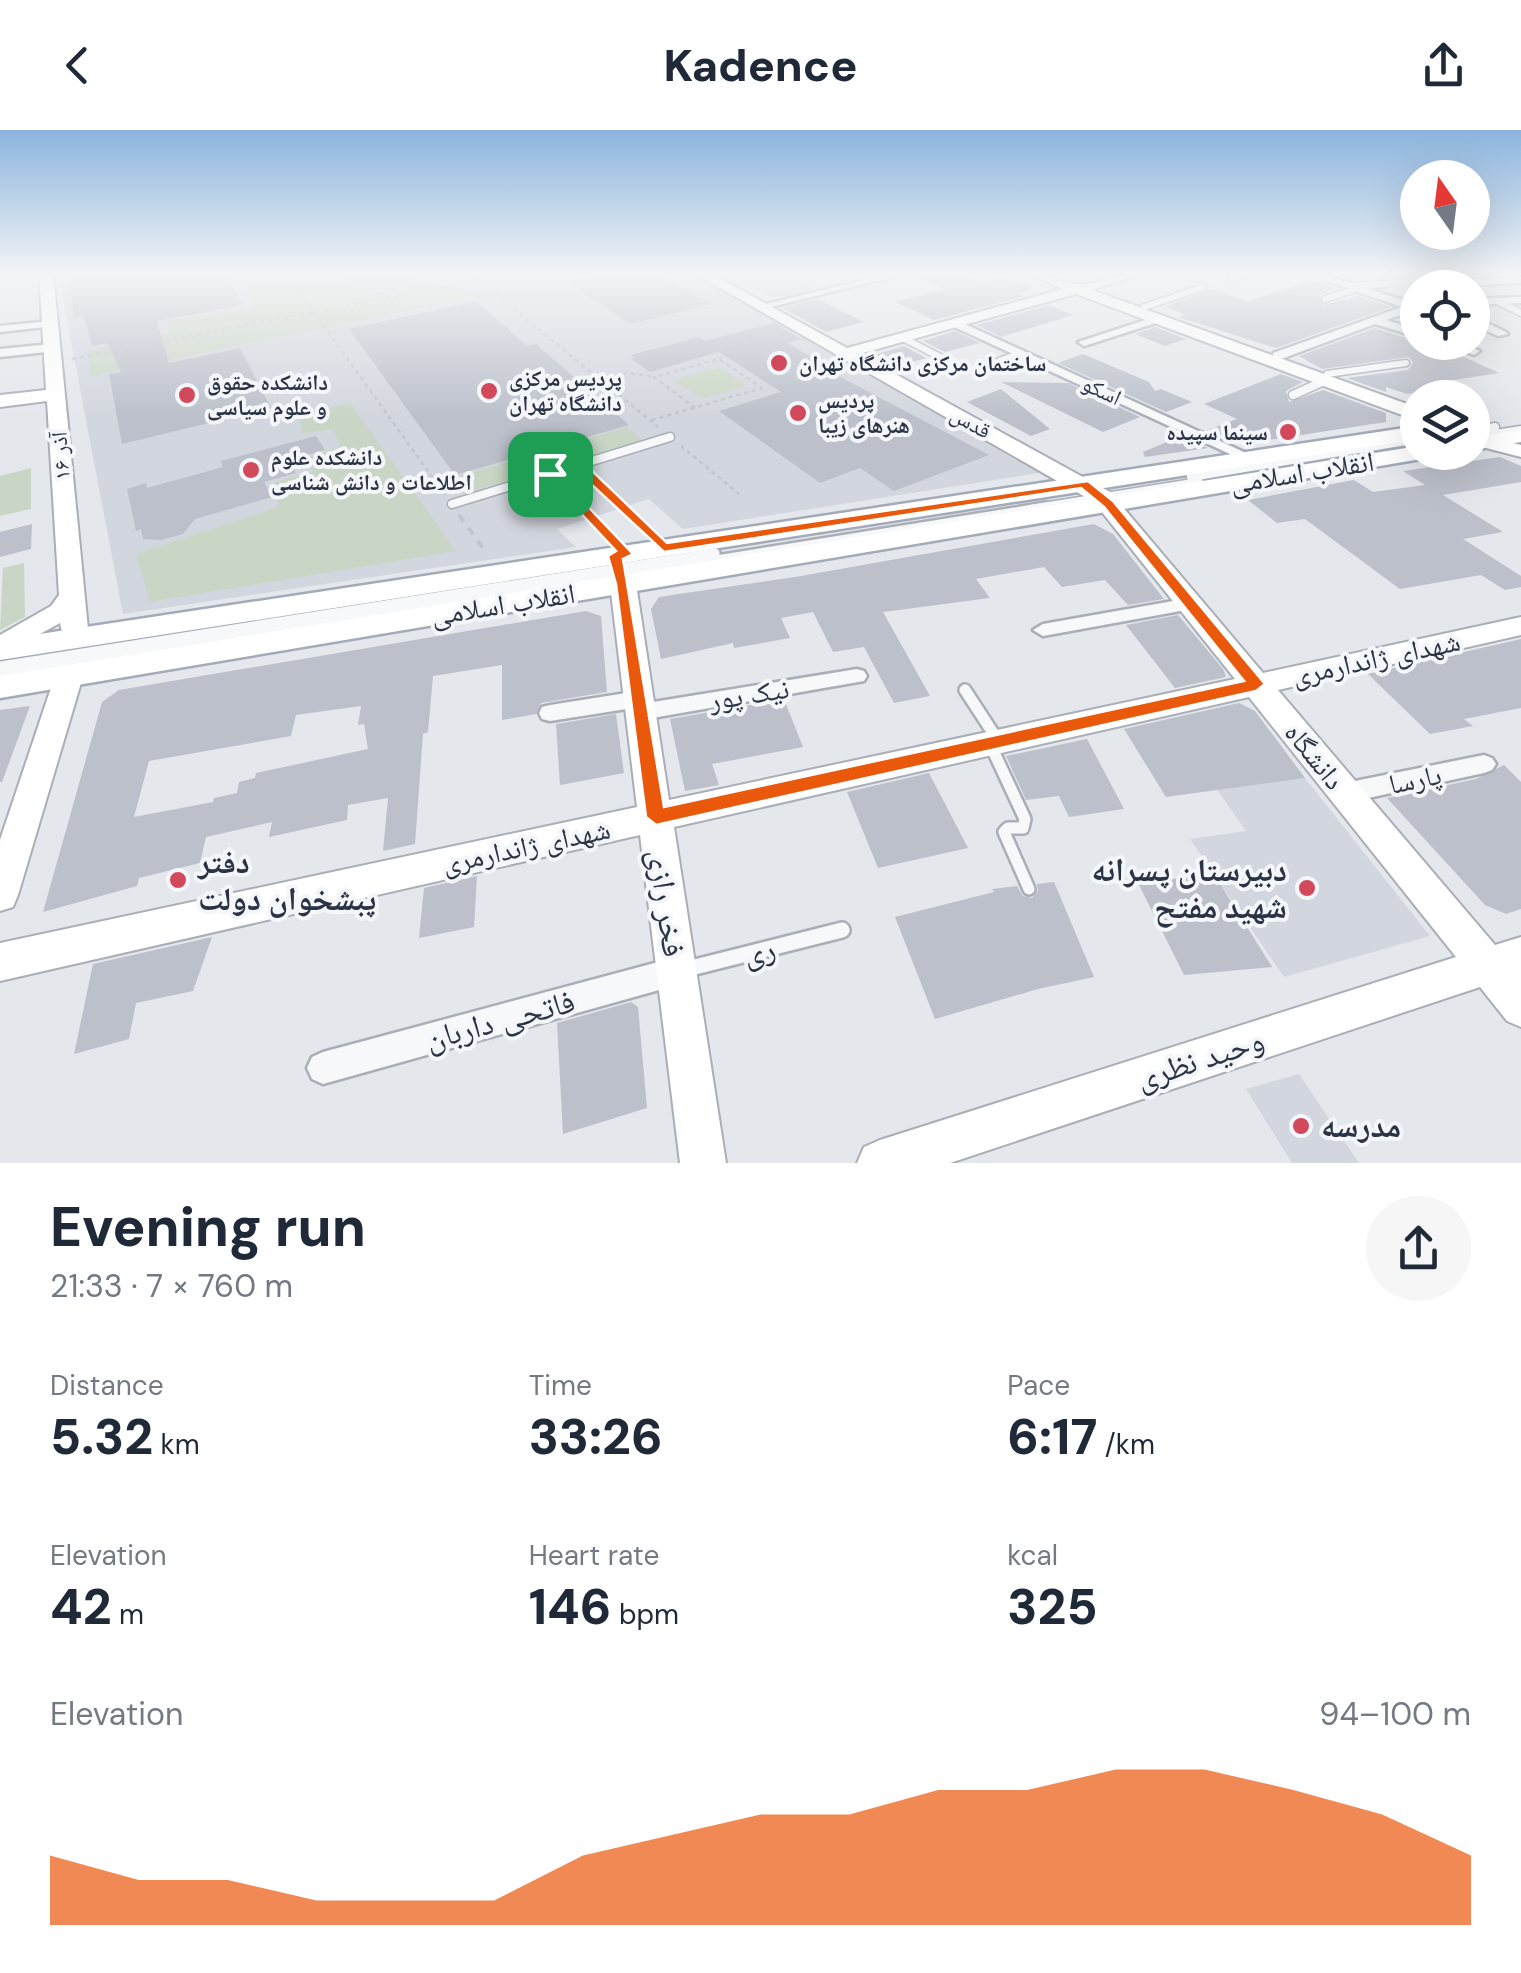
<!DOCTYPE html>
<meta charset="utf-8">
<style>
body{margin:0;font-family:"DM Sans","Noto Naskh Arabic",sans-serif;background:#f6f6f7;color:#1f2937;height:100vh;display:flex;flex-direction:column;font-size:38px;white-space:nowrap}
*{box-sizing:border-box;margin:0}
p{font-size:32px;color:#747a83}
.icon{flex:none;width:55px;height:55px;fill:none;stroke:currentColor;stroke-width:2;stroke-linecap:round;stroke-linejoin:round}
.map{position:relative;height:1033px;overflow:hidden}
.side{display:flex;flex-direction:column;background:#fff;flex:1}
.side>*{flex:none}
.needle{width:65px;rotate:346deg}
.fabs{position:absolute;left:1400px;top:30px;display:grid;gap:20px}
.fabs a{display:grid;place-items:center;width:90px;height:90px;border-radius:50%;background:#fff;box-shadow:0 10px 40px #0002;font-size:50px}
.pin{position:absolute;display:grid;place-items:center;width:85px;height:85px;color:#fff;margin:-42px;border-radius:20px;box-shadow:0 5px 15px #0006}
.round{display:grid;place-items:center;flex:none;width:105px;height:105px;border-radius:52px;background:#f6f6f7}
.overview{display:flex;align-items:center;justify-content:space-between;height:170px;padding:0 50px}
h1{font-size:55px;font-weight:800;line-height:75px}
.figures{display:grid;grid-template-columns:repeat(3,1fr);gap:15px;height:170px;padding:10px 50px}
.figures div{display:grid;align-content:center}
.figures b{font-size:50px;font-weight:800}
.figures small{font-size:28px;font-weight:400}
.figures p{font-size:28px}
.chart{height:280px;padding:20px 50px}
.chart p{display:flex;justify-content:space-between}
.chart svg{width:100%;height:180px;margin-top:10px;fill:#ea580c;opacity:.7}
header{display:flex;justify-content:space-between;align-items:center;height:130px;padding:0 50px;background:#fff;font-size:45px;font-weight:800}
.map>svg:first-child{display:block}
.built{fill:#d2d6de}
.green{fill:#c9d6c5}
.building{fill:#bbc0ca;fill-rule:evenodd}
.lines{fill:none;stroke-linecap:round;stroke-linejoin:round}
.lane-far4-casing{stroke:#a9aeb7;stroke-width:9}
.lane-far3-casing{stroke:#a9aeb7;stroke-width:11}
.lane-far2-casing{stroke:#a9aeb7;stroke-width:14}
.lane-far1-casing{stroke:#a9aeb7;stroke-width:16}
.lane-casing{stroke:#a9aeb7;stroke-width:20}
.street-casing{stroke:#a9aeb7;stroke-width:5}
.secondary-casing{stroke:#a9aeb7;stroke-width:4}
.primary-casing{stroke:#a3abb8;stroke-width:5}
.path-far1{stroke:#c2c5cb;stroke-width:2.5;stroke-dasharray:4 4;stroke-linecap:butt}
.path{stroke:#c2c5cb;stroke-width:4;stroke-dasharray:8 8;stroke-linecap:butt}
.lane-far4{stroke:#f7f8fa;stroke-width:6}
.lane-far3{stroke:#f7f8fa;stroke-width:8}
.lane-far2{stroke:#f7f8fa;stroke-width:9}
.lane-far1{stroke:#f7f8fa;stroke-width:11}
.lane{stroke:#f7f8fa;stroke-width:15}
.street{fill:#f7f8fa;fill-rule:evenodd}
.secondary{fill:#fff;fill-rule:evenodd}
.primary{fill:#fff;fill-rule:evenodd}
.route{fill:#ea580c;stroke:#fff;stroke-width:2.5;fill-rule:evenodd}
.poi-dot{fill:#d1495b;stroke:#f4f6f9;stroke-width:4}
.labels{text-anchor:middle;stroke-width:8;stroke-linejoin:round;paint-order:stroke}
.far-poi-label{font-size:22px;font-weight:bold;fill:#2b3445;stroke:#f4f6f9;text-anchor:start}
.far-street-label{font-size:22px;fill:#2b3445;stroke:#f4f6f9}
.street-label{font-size:28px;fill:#2b3445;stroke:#f4f6f9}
.near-poi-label{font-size:32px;font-weight:bold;fill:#2b3445;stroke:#f4f6f9;text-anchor:start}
.near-street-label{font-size:32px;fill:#2b3445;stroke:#f4f6f9}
</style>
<header><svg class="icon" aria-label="back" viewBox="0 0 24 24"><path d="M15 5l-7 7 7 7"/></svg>Kadence<svg class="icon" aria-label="share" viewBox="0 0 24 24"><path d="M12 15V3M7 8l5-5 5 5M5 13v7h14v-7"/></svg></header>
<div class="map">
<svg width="1521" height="1033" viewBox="0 0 1521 1033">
<rect width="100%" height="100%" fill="#e4e7ec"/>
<!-- built -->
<path class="built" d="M58,143H691L1039,343L683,399L649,369L557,399L576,417L123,484Z
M723,143H784L820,160L772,168Z
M1305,648L1430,806L1284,847L1190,709L1246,701L1216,658Z
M1299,944L1359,1033H1292L1246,959Z"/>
<!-- green -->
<path class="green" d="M258,143H335L359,148L346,159L396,162L420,148L481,165L91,246L87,221L169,203L166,191L247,180L255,175L241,152L261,148Z
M720,238L744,253V258L701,268L676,252L681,247Z
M350,273L456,421L150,472L136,424L278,377L275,352L312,341L307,328L340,317L333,299L301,304L300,285Z
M627,297L642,310L564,333L551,320Z
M530,326L543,340L463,364L451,348Z
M31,338V379L0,386V346Z
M24,433L25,487L0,500L3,438Z"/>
<!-- building -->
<path class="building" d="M108,143H226L243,175L157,191L169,233L240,218L271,278L122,314L109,244L121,242L107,213L92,216L83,186L74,188L70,156L71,147Z
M340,143H420L393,160L356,159Z
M608,143H657L712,174L630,194L566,151Z
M912,143H960L982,151L1003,146L1036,158L1018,163L1025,166L934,190L895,172L946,159Z
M1314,151L1336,158L1319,165L1323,175L1358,166L1391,177L1276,218L1178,187L1186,185L1165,177L1211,159L1248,171Z
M817,169L864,192L826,202L783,178Z
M471,172H477L527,216L536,214L629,295L455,345L349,199Z
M1049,175L1073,185L1001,207L977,195Z
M774,193L801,209L787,213L826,235L821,237L989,325L894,361L860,338L820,353L719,281L781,262L719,222L650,242L631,229L635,228L631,225L699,207L705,211Z
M1155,197L1186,209L1165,216L1135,204Z
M1375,198L1418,212H1431L1499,243L1422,255L1433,260L1407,264L1386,257V262L1347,248L1408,240L1413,233L1409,227L1322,239L1299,226Z
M955,201L980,213L945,222L923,211Z
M904,216L926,228L892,238L871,226Z
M1083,224L1149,252L1155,261L1161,259L1192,272L1166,282L1058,233Z
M1281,244L1303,252L1286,261L1289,272L1323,260L1386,283V292L1248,313L1206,301L1237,289L1204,274Z
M1001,252L1068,253L1140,287L1103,302Z
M1001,259L1050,299L1031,306L967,272Z
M316,306L325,320L289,330L296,343L264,352L272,367L195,389L183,404L161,410L143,409L141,399L136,401L127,359L146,353L147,358L223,337L221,331Z
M1181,306L1208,318L1145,327L1143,322Z
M1500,327L1521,336V352L1443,365L1503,402L1463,409L1521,446V457L1505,460L1481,445L1400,459L1305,389L1277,393L1248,370L1354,350L1373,362L1425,355L1403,341Z
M32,394L31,419L0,427V402Z
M1094,394L1113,404L1164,469L1128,475L1105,450L1062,457L1044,437L976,449L990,468L883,482L930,566L894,573L864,517L833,522L813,482L781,488L790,508L734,518L733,513L661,529L651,479L659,467L795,447Z
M586,481L601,486L607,562L541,573L536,584L502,590V535L433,546L428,602L423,604L415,714L383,721L388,668L348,675L347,690L269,707L272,692L206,707L200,733L139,748L137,756L43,782L102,572L119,560ZM361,576L358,595L364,594L368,619L256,643L255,648L239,652L237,663L214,668L213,672L134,687L149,631L291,606L296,585Z
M1178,485L1223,539L1226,547L1175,558L1126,495Z
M1521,509V578L1464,589L1473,596L1430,604L1368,544Z
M784,569L803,617L712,634L719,655L685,661L670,589Z
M1239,573L1255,581L1305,648L1166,667L1124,599Z
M30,576L2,652H0V580Z
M616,584L624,643L560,655L556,594Z
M1087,609L1124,679L1069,687L1059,666L1026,670L1006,626Z
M1504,635L1521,652V779L1506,784L1485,775L1387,668L1476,649Z
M929,643L968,718L878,738L847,662Z
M1214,744L1272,837L1184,845L1138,753Z
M477,746L474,797L419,808L424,758Z
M1054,752L1094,847L1038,859L935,889L895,787L994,762L992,759L1017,756L1023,766L1032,768L1038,761L1037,754Z
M212,807L193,861L136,873L129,909L74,924L93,834Z
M631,872L638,877L647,978L563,1004L557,893Z"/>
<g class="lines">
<!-- lane-far4 casing -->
<g class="lane-far4-casing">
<path id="lane-far4" d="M1231,149L1252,143
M1349,156L1387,154
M1325,169L1356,159
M1497,171L1521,183
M1144,177L1204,157
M901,207L942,228
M999,231L1021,223
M1327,244L1406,233"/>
</g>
<!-- lane-far3 casing -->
<g class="lane-far3-casing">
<path id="lane-far3" d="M1293,265L1324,251
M1472,301L1495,297
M1488,305L1521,300
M1191,347L1418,309
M452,374L670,307
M1030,379L1199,352"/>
</g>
<!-- lane-far2 casing -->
<g class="lane-far2-casing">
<path id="lane-far2" d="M0,536L715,423
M0,545L1046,377"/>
</g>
<!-- lane-far1 casing -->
<g class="lane-far1-casing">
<path id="lane-far1" d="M965,560L997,609
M990,614L1025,689L1023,698H1008L1004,702L1029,759"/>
</g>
<!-- lane casing -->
<g class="lane-casing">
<path id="lane" d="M683,840L842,800"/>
</g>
<!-- street casing -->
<g class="street-casing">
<path id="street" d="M892,143H908L763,179L758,176Z
M1303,143H1317L1413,173L1418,172V179L1386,190L1418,200V207L1375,194L1281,229H1273V223L1402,177Z
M1521,147V153L1427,157L1422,154L1427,151Z
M1521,167V173L1472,175V169Z
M1158,186L1164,189L1162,191L1084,216L1078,212Z
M1472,186L1506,202L1508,204L1498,206L1472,194Z
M50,191L56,194L54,196L0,202V196Z
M950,191H958L1257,328L1255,331H1245L950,195Z
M1440,212H1460L1480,221L1474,225Z
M52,214L56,215V221L0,227V219Z
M1190,468L1199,474L1197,478L1043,506L1033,500L1043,494Z
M857,539L864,541L867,546L864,551L641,590L633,588L630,582L633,578L550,591L542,589L539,583L542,577L550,575L639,561L647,564L650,569L647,573Z
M1484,625L1492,628L1496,634L1492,640L1484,643L1345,673L1337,670L1333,663L1337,656L1345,653Z
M677,827L687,831L691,841L687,851L677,855L323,954L312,949L307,938L312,927L323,922Z"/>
</g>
<!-- secondary casing -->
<g class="secondary-casing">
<path id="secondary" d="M39,143H53L89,509L85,515H65L60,493L0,526V505L51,476L59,465L47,271L0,277V265L46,260Z
M694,143H710L847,218L1063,159L1026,143C1045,143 1058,152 1076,154C1096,156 1121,143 1143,143L1092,160L1418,278V291L1076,164L859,224L1110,362L1263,543L1521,487V505L1278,560L1495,815L1521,807V897L1507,891L1480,857L950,1033H857L864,1017L880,1010L1456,827L1249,567L674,697L726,1033H680L640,705L0,851V813L637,677L610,454L623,446L636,454L669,670L1235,549L1094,372Z
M1485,306L1521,315V327L1478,316L1475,312Z
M69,536L79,539L83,546L18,765L13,777L0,781V710L55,546L59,539Z"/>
</g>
<!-- primary casing -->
<g class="primary-casing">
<path id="primary" d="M1418,296V309L0,530V510Z
M1521,300V312L1472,320V307Z
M1418,316V322H1432L1421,329L0,568V546Z"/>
</g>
<!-- path-far1 -->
<path class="path-far1" d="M286,143L445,365
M470,143L658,297
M721,218L754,209
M72,229L518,143
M719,229L728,223L720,217
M600,250L627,243L654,247
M695,278L654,247L719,229L762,258
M652,290L762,258
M681,316L739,364
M589,345L624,379
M560,355L583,379"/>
<!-- path -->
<path class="path" d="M581,377L609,406
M621,377L647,402
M459,385L486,422"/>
<!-- lane-far4 -->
<use href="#lane-far4" class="lane-far4"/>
<!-- lane-far3 -->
<use href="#lane-far3" class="lane-far3"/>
<!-- lane-far2 -->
<use href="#lane-far2" class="lane-far2"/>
<!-- lane-far1 -->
<use href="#lane-far1" class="lane-far1"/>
<!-- lane -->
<use href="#lane" class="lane"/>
<!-- street -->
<use href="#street" class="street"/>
<!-- secondary -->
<use href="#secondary" class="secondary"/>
<!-- primary -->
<use href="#primary" class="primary"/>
</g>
<!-- sky -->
<linearGradient id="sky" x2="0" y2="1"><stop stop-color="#8bb4dd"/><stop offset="0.5" stop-color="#f3f4f6"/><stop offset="1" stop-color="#f3f4f6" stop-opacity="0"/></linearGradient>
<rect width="1521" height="287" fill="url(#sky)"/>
<!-- route -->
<path class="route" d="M574,332H583L667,413L1088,351L1113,371L1265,554L1256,561L656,695L646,687L616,454L608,426L616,421L544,344ZM576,340L664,422L1081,358L1104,377L1244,551L664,677L623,429L633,424L558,345Z"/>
<!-- markers -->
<g class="poi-dot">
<circle cx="779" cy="233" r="10"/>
<circle cx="489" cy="261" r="10"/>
<circle cx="187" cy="265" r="10"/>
<circle cx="798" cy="283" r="10"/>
<circle cx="1288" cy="302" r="10"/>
<circle cx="251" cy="340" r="10"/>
<circle cx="178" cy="750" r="10"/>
<circle cx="1307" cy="758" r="10"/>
<circle cx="1301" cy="996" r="10"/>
</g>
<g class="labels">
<!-- far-poi labels -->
<g class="far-poi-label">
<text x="799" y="241">ساختمان مرکزی دانشگاه تهران</text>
<text x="509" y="256">پردیس مرکزی<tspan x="509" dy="25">دانشگاه‌ تهران</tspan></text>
<text x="207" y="260">دانشکده حقوق<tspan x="207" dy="25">و علوم سیاسی</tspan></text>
<text x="818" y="278">پردیس<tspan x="818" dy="25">هنرهای زیبا</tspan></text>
<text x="1268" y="310" text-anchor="end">سینما سپیده</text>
<text x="271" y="335">دانشکده علوم<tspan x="271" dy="25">اطلاعات و دانش شناسی</tspan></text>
</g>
<!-- far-street labels -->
<g class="far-street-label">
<text transform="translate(1102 260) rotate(25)" y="8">اسکو</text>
<text transform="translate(971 292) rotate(29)" y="8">قدس</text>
<text transform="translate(60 326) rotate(-94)" y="8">۱۶ آذر</text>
</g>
<!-- street labels -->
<g class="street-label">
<text transform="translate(1302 342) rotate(-9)" y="10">انقلاب اسلامی</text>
<text transform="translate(503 474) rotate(-9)" y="10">انقلاب اسلامی</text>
<text transform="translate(1376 528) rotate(-12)" y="10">شهدای ژاندارمری</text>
<text transform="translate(749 564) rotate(-9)" y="10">نیک پور</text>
<text transform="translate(1315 626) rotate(51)" y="10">دانشگاه</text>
<text transform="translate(1415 649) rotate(-12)" y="10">پارسا</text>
<text transform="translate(526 716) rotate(-12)" y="10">شهدای ژاندارمری</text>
</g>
<!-- near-poi labels -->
<g class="near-poi-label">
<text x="198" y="743">دفتر<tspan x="198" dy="37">پبشخوان دولت</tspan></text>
<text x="1287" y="751" text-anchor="end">دبیرستان پسرانه<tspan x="1287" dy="37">شهید مفتح</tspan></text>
<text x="1321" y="1007">مدرسه</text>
</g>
<!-- near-street labels -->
<g class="near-street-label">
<text transform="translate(667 773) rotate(82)" y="11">فخر رازی</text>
<text transform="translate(759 821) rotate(-14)" y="11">ری</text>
<text transform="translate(500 890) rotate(-15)" y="11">فاتحی داربان</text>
<text transform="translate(1200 929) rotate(-18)" y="11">وحید نظری</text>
</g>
</g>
</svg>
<div class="fabs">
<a><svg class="needle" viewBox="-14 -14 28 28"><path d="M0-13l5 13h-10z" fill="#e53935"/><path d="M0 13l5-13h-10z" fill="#747a83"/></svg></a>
<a><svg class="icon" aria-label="locate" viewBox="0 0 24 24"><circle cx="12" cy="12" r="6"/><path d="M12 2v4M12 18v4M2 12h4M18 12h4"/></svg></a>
<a><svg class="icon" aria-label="layers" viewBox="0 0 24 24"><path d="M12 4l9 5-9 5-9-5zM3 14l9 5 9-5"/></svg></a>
</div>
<div class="pin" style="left:550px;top:344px;background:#1e9e55"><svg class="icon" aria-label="arrive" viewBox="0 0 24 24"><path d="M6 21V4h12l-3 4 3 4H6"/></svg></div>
</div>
<section class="side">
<div class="overview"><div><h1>Evening run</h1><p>21:33 · 7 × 760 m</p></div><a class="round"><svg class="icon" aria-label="share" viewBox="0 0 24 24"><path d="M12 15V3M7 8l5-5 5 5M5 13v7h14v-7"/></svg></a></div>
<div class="figures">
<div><p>Distance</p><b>5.32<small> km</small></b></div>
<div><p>Time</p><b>33:26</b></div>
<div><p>Pace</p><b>6:17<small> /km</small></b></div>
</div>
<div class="figures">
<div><p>Elevation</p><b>42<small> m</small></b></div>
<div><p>Heart rate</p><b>146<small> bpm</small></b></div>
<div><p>kcal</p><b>325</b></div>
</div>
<div class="chart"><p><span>Elevation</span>94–100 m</p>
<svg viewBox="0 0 160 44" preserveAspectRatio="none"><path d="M0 44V27L10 33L20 33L30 38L40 38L50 38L60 27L70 22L80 17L90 17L100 11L110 11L120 6L130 6L140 11L150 17L160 27V44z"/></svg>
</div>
</section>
